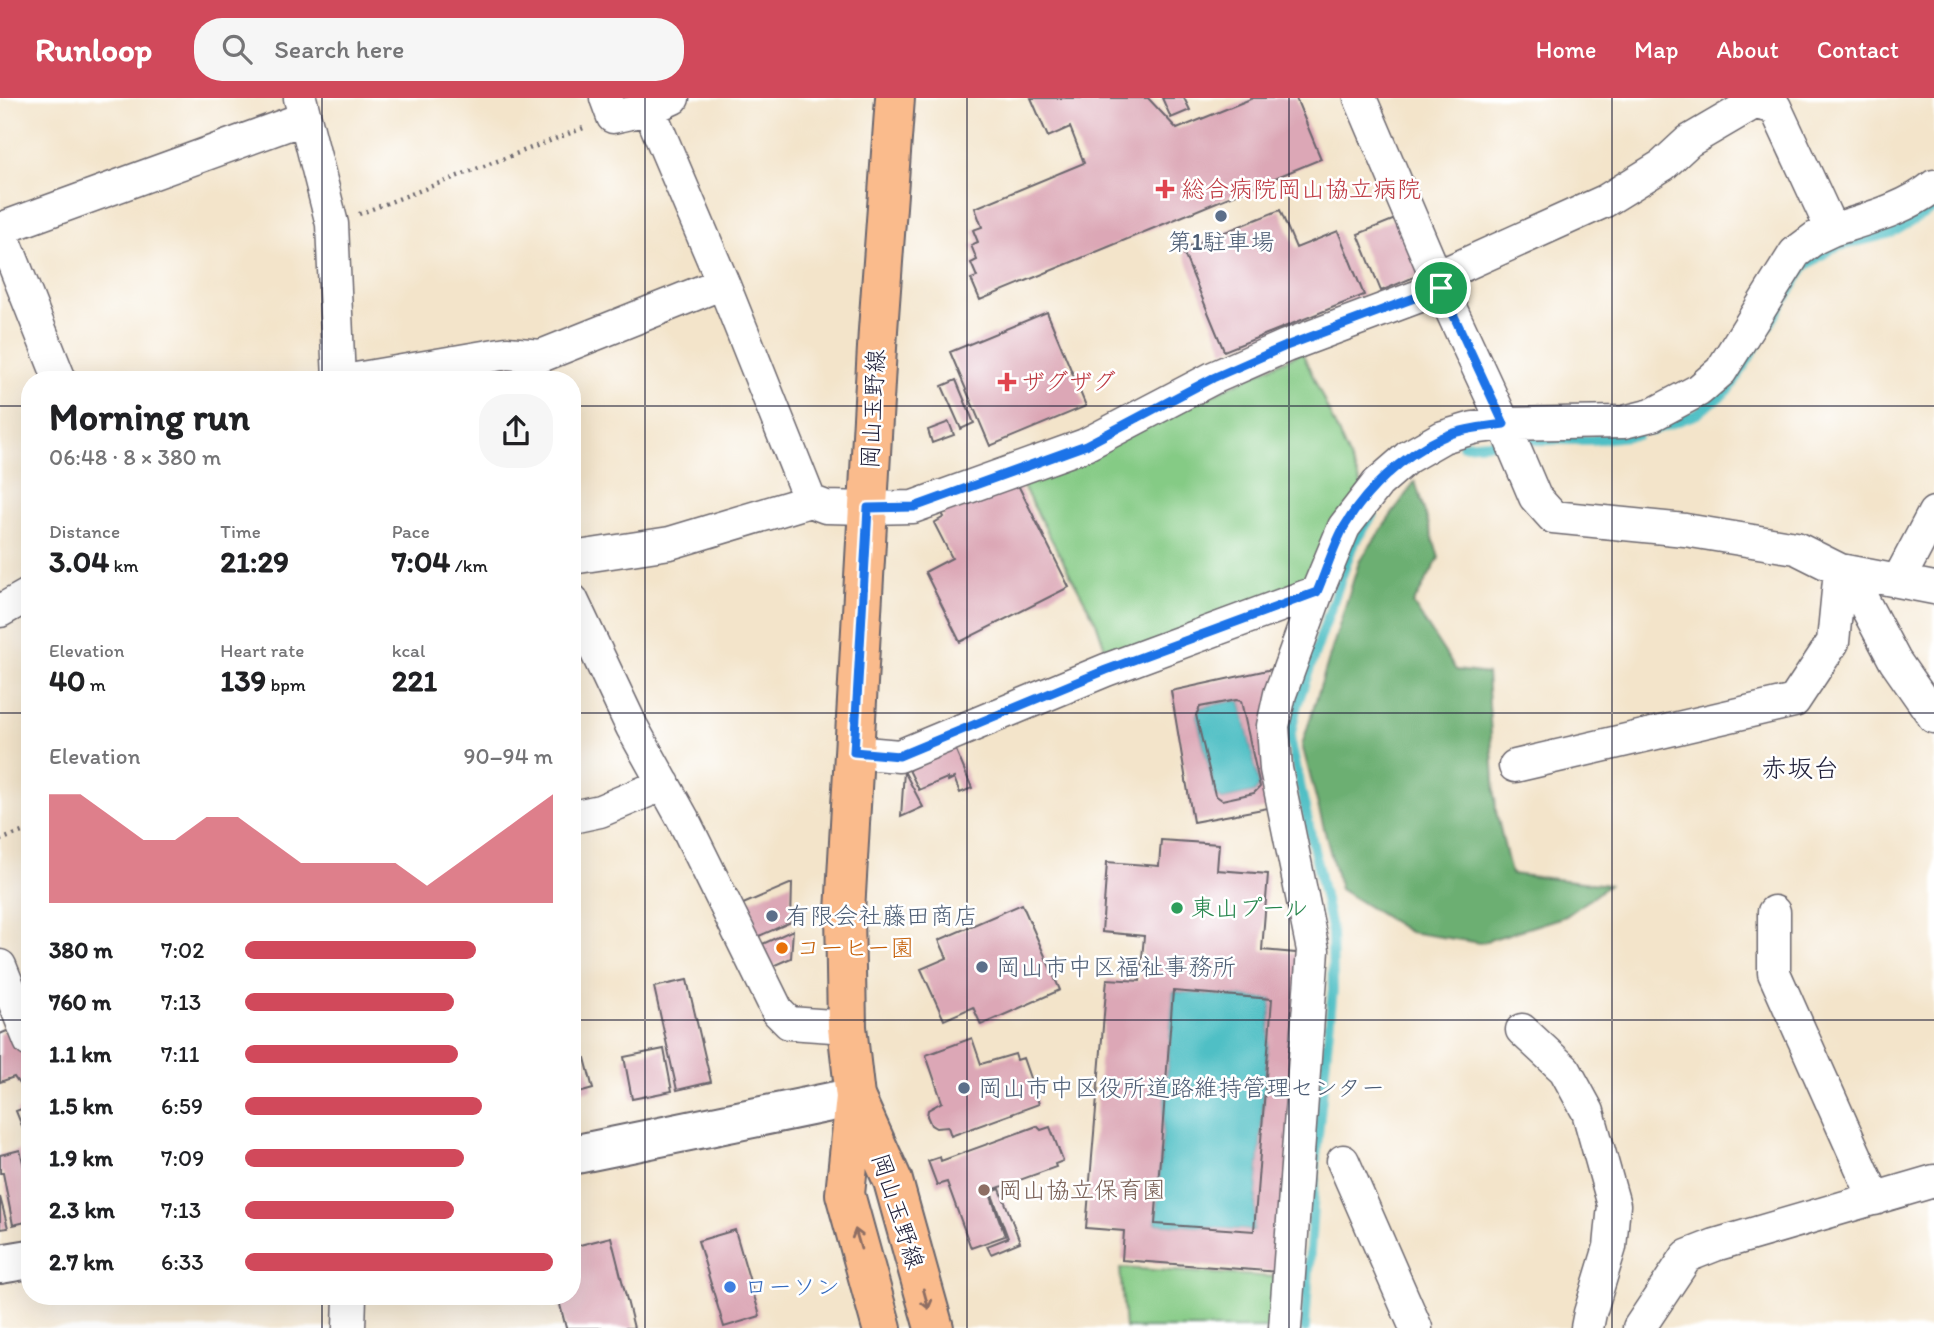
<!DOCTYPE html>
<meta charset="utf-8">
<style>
body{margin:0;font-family:Itim,"Klee One",sans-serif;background:#f6f6f6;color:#202124;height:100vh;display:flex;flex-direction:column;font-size:26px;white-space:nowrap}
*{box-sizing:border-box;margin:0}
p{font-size:23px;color:#757577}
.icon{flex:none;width:38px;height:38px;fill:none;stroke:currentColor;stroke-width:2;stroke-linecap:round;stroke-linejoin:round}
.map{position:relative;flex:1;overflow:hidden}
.panel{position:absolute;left:21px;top:273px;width:560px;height:934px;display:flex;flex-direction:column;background:#fff;border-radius:28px;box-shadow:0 7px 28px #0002}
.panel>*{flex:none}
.pin{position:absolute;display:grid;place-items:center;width:60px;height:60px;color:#fff;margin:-30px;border:4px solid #fff;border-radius:50%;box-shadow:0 2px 7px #0007}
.round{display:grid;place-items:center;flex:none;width:74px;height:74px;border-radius:28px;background:#f6f6f6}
.summary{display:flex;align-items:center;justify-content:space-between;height:119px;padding:0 28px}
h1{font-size:38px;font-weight:700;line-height:52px}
.stats{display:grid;grid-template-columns:repeat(3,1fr);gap:10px;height:119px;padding:7px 28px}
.stats div{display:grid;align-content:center}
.stats b{font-size:30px;font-weight:700}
.stats small{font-size:19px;font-weight:400}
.stats p{font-size:19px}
.chart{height:196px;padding:14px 28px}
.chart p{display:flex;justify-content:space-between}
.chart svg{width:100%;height:126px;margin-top:7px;fill:#d1495b;opacity:.7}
ul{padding:0 28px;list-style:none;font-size:23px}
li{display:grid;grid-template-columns:112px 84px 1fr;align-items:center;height:52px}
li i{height:18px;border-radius:9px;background:#d1495b}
header{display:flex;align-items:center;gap:42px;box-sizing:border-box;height:98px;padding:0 35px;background:#d1495b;color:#fff}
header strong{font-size:33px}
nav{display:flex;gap:38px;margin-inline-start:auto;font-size:24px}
.search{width:490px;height:63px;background:#f6f6f6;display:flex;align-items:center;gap:18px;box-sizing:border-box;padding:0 24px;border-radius:28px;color:#757577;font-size:26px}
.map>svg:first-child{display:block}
.green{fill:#85cb85;stroke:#547660;stroke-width:2}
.forest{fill:#6caf72;stroke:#476856;stroke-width:2}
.water{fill:#50bfc5;stroke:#397080;stroke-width:2}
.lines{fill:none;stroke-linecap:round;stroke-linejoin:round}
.stream{stroke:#50bfc5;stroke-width:10}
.building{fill:#dca7b6;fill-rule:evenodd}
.minor-casing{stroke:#6b666d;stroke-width:35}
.tertiary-casing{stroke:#6b666d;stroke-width:42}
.primary-casing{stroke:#6b666d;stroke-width:42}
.path{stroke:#6b666d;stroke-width:4.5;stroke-dasharray:2 5;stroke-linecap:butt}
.minor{stroke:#fff;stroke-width:32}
.tertiary{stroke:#fff;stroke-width:38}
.primary{stroke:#fabb8c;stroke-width:38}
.oneway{stroke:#8e6e64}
.route-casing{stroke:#fff;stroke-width:14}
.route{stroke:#1a73e8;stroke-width:9}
.grid{fill:none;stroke:#22223b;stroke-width:2;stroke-opacity:0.55}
.health-dot{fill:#e0444e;stroke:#fff;stroke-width:2.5}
.service-dot{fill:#5c6f8a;stroke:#fff;stroke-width:2.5}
.leisure-dot{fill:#2e9e5b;stroke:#fff;stroke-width:2.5}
.food-dot{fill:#e8710a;stroke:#fff;stroke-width:2.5}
.education-dot{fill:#8d6e63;stroke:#fff;stroke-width:2.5}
.shop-dot{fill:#3f7fe0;stroke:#fff;stroke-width:2.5}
.labels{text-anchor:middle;stroke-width:5;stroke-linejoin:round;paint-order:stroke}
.health-label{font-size:24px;fill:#be3a42;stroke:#fff;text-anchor:start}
.service-label{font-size:24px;fill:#4e5e75;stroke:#fff;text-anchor:start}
.street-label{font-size:24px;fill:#22223b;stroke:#fff}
.leisure-label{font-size:24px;fill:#27864d;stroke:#fff;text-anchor:start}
.food-label{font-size:24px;fill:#c56008;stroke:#fff;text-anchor:start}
.education-label{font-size:24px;fill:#785e54;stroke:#fff;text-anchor:start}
.shop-label{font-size:24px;fill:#366cbe;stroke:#fff;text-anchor:start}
.neighbourhood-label{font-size:26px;fill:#22223b;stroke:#fff}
</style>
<header>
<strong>Runloop</strong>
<div class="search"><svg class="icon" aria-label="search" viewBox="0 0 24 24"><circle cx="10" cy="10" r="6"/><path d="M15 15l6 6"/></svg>Search here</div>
<nav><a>Home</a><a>Map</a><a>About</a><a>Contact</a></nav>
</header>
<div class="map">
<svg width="1934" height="1230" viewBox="0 0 1934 1230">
<rect width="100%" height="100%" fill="#fff"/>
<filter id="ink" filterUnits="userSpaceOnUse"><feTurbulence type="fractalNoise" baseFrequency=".0143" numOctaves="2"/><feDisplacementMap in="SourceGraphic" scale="14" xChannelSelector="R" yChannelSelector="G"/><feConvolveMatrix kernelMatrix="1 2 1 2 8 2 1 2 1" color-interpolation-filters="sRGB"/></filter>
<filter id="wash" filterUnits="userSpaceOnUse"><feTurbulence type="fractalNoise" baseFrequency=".00686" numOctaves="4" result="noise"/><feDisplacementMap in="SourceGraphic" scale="28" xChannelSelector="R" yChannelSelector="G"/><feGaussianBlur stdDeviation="1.57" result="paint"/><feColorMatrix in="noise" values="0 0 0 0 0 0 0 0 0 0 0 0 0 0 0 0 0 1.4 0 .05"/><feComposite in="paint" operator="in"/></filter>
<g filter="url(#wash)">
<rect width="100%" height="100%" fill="#f3e4ca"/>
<!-- green -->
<path class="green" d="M1302,254L1362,388L1312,483L1109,562L1096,524L1022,387Z
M1120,1170L1276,1179L1274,1230H1125Z"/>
<!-- forest -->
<path class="forest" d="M1415,383L1439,460L1413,506L1456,572L1487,576L1496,713L1511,776L1609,787L1566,818L1480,845L1409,834L1340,791L1302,647L1359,464Z"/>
<!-- water -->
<path class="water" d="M1236,602L1241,603L1260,689L1254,695L1222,702L1215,697L1196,617L1200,609Z
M1173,893L1272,901L1254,1133L1155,1126Z"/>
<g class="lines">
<!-- stream -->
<path class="stream" d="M1651,333L1697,316L1730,291L1805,168L1832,150L1892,135L1934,110
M1463,347L1530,342H1591L1637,337
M1305,1230L1317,1047L1333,892L1332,835L1290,640L1297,607L1352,449L1373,416"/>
</g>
<g id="blocks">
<!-- building -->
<path class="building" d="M1031,0H1148L1177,31L1253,0H1296L1321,61L980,202L971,181L977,179L971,165L977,162L971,147L978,144L973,132L982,129L975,110L1084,65L1070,29L1048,39Z
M1162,0H1184L1190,12L1171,20Z
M1280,112L1296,150L1338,133L1364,197L1224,253L1182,151Z
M1400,119L1424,175L1381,193L1358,136Z
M1047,214L1086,308L990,348L950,254Z
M956,282L974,325L961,331L942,288Z
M949,324L954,337L932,345L928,332Z
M1015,381L1069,489L960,544L925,474L952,460L934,425L944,419L940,412Z
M1277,570L1279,708L1193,724L1171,593ZM1236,602L1241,603L1260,689L1254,695L1222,702L1215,697L1196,617L1200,609Z
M952,643L972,690L960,695L954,680L948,683L947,680L919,692L906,666Z
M904,673L923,709L901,719Z
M1161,742L1219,746L1217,772L1268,776L1262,852L1307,856L1280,1174L1122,1162L1124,1133L1086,1130L1107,881L1140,883L1144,838L1102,834L1107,764L1159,768ZM1173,893L1272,901L1254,1133L1155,1126Z
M792,785L791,824L750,842L736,809Z
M1022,806L1060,892L981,927L973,909L944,922L921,871L947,860L939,842Z
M793,832L791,860L766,871L756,849Z
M687,882L711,984L677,992L654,889Z
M16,929L30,962V982L19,986L14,979L0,984V936Z
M972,940L981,966L1015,956L1017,962L1023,960L1039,1006L951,1038L948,1029L936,1030L931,1027L927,1018L928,1012L942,1004L926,957Z
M664,951L672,993L632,1001L624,959Z
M585,960L593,991L572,997V963Z
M26,1009L30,1019V1031L24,1033L16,1013Z
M1037,1028L1041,1032L1050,1029L1063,1063L1055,1066L1056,1069L989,1093L1005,1138L971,1150L947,1084L937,1087L928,1063L940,1059L941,1063Z
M20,1052L30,1094V1123L13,1127L3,1075H0V1057Z
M1000,1091L1020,1144L991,1156L987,1148L1008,1140L991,1094Z
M0,1099L8,1130L0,1131Z
M735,1132L760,1218L724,1229L698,1143Z
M611,1139L634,1230H566L558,1199H572V1149Z"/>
</g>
</g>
<g filter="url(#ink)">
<use href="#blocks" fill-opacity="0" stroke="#6b666d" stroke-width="2"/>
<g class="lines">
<!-- minor casing -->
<g class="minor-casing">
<path id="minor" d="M300,0L332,126L339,282
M606,0L613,19L649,11L673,0
M1360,0L1441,190L1504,326L1535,399L1553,419L1685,432L1796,450L1840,472L1898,483L1934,415
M1751,0L1754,5L1775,9L1832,132C1866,121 1906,111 1934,88
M649,11L723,185L810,403L826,409L868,410L913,409L1085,347L1213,280L1286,248L1441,190
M0,131L305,20
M0,131L60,282
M1437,179L1605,103L1663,67L1689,43L1754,5
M350,282L507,255L541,258L723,185
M572,460L670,445L810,403
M1840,472L1859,495L1895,563L1934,619
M1898,483L1934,490
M572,502L632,629L683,721L778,914L789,925L847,929
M0,513L30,496
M854,654L899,658L1106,572L1317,494
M1515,668L1794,603L1833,544L1840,472
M572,719L600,713L664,686
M1774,814V875L1875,1101
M0,868L30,943
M1522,932L1565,972L1588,1014L1614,1107L1610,1149L1590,1215L1587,1230
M1343,1063L1416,1230
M349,1230L350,1199
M1285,1230L1313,852L1276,671L1273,628L1280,596L1317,494L1344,429L1378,385L1408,359L1443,339L1473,330L1504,326L1624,324L1652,317L1699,292L1721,273L1795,155L1815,140L1832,132
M1639,1230L1687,1158L1715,1147L1934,1083"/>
</g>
<!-- tertiary casing -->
<g class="tertiary-casing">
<path id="tertiary" d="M572,1057L855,999
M0,1166L30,1161"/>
</g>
<!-- primary casing -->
<g class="primary-casing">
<path id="primary" d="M856,1001L893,1083L934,1230
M882,1230L845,1096L855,999L847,929L845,814L878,232L895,0"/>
</g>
<!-- path -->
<path class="path" d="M359,116L586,29
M0,742L30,731"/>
<!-- minor -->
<use href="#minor" class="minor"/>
<!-- tertiary -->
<use href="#tertiary" class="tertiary"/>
<!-- primary -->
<use href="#primary" class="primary"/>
</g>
<!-- one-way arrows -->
<defs><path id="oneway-shaft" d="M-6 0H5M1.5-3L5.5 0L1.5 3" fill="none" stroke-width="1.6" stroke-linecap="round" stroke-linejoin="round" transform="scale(1.75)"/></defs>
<g class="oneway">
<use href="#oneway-shaft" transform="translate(858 1141) rotate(-106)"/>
<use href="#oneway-shaft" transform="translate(926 1201) rotate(75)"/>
</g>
</g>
<g class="lines" filter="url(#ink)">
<!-- route casing -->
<g class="route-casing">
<path id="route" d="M1441,190L1504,326C1483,329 1460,331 1441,340C1402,358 1366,392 1344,429C1333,449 1326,473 1317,494L1106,572L899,658L854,654L868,410L914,409L1086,347L1213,280L1286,248Z"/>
</g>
<!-- route -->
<use href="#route" class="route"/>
</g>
<!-- grid -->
<path class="grid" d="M322,0V282M645,0V1230M967,0V1230M1289,0V1230M1612,0V1230M0,308H30M572,308H1934M0,615H30M572,615H1934M0,922H30M572,922H1934M322,1199V1230"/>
<!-- markers -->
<g class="health-dot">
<path d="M1161.5 80.5h7v7h7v7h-7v7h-7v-7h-7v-7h7z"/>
<path d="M1003.5 273.5h7v7h7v7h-7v7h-7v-7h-7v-7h7z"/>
</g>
<g class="service-dot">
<circle cx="1221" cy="118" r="7"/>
<circle cx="772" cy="818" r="7"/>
<circle cx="982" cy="869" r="7"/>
<circle cx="964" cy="990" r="7"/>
</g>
<circle class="leisure-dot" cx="1177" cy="810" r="7"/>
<circle class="food-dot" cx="782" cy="850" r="7"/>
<circle class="education-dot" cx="984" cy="1092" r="7"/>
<circle class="shop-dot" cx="730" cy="1189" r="7"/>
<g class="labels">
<!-- health labels -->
<g class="health-label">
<text x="1181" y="99">総合病院岡山協立病院</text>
<text x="1021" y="292">ザグザグ</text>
</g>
<!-- service labels -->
<g class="service-label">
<text x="1221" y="152" text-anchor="middle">第1駐車場</text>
<text x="786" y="826">有限会社藤田商店</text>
<text x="996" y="877">岡山市中区福祉事務所</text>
<text x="978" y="998">岡山市中区役所道路維持管理センター</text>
</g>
<!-- street labels -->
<g class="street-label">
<text transform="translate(873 311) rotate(-87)" y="8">岡山玉野線</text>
<text transform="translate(898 1113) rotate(72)" y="8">岡山玉野線</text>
</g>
<!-- leisure labels -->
<g class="leisure-label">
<text x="1191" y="818">東山プール</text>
</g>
<!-- food labels -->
<g class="food-label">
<text x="796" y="858">コーヒー園</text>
</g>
<!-- education labels -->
<g class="education-label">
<text x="998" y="1100">岡山協立保育園</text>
</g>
<!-- shop labels -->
<g class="shop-label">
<text x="744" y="1197">ローソン</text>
</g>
<!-- neighbourhood labels -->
<g class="neighbourhood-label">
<text x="1800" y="679">赤坂台</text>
</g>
</g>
</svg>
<div class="pin" style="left:1441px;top:190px;background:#1e9e55"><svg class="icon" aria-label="arrive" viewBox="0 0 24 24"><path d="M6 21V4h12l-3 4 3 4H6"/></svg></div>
<section class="panel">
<div class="summary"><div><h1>Morning run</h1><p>06:48 · 8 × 380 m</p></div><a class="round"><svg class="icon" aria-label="share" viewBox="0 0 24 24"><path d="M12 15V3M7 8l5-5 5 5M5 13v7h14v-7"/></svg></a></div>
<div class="stats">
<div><p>Distance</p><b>3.04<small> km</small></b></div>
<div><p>Time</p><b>21:29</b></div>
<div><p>Pace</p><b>7:04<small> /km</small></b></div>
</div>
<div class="stats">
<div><p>Elevation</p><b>40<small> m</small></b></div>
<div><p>Heart rate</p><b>139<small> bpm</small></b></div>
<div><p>kcal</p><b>221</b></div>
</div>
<div class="chart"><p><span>Elevation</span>90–94 m</p>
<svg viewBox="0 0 160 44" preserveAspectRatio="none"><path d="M0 44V6L10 6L20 14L30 22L40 22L50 14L60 14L70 22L80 30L90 30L100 30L110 30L120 38L130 30L140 22L150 14L160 6V44z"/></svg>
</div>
<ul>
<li><b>380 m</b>7:02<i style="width:75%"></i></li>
<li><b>760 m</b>7:13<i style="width:68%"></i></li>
<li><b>1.1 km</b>7:11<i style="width:69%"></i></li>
<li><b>1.5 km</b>6:59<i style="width:77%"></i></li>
<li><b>1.9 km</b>7:09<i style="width:71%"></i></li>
<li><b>2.3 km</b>7:13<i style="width:68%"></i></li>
<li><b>2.7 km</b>6:33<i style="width:100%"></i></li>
</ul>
</section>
</div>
